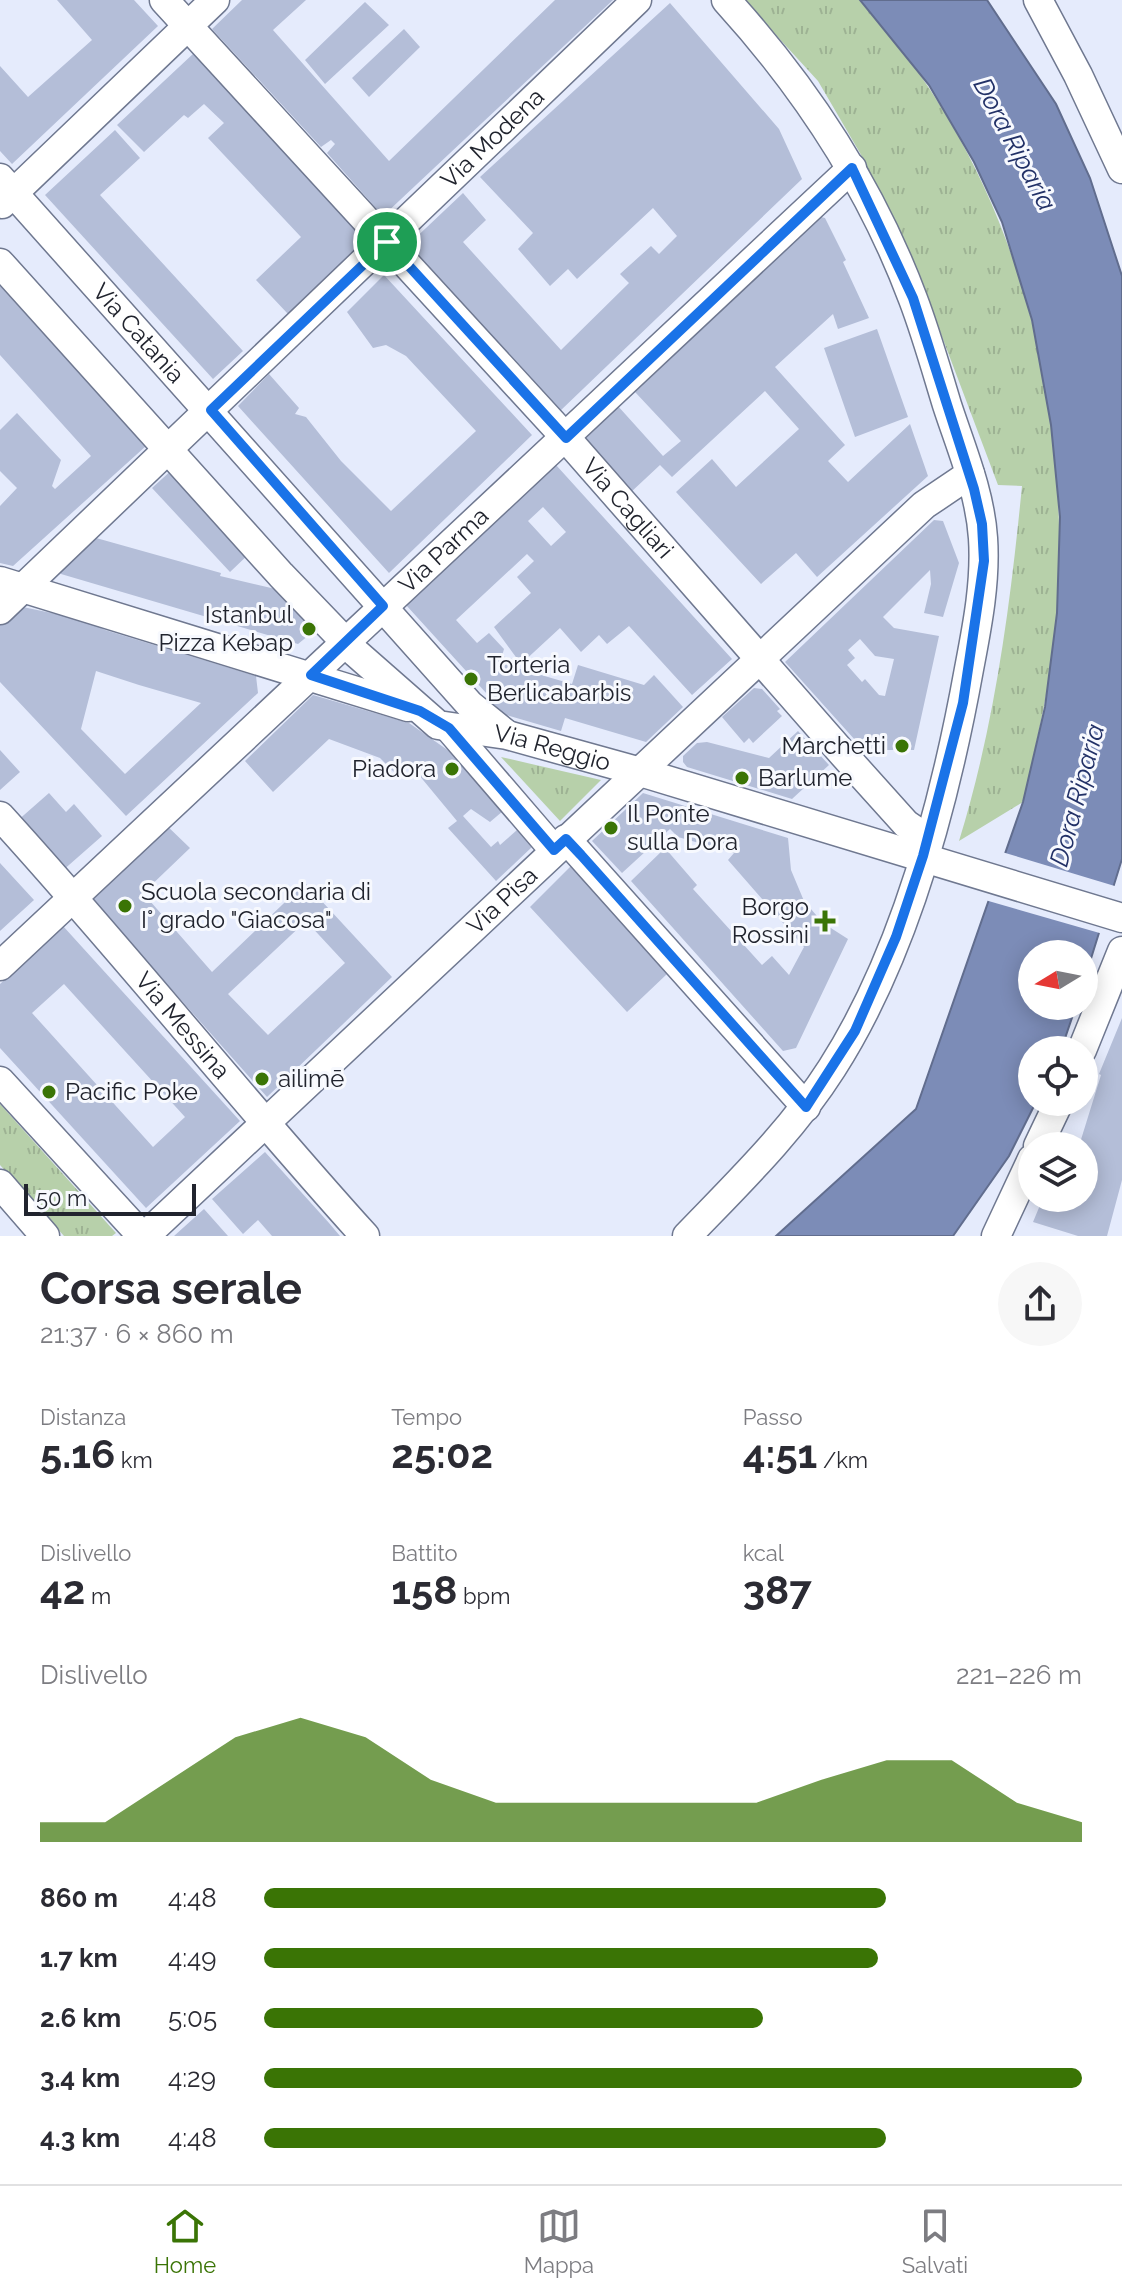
<!DOCTYPE html>
<html lang="it">
<meta charset="utf-8">
<style>
body{margin:0;font-family:Raleway,sans-serif;background:#f7f7f7;color:#2b2b33;height:100vh;display:flex;flex-direction:column;font-size:30px;white-space:nowrap}
*{box-sizing:border-box;margin:0}
p{font-size:26px;color:#7c7c81}
.icon{flex:none;width:44px;height:44px;fill:none;stroke:currentColor;stroke-width:2;stroke-linecap:round;stroke-linejoin:round}
.map{position:relative;height:1236px;overflow:hidden}
.drawer{display:flex;flex-direction:column;background:#fff;flex:1}
.drawer>*{flex:none}
.needle{width:52px;rotate:260deg}
.controls{position:absolute;left:1018px;top:940px;display:grid;gap:16px}
.controls a{display:grid;place-items:center;width:80px;height:80px;border-radius:50%;background:#fff;box-shadow:0 4px 20px #0003;font-size:40px}
.scale{position:absolute;left:24px;bottom:20px;width:172px;box-sizing:border-box;padding-left:8px;border:4px solid #21242e;border-top:0;font-size:22px;line-height:28px;white-space:nowrap;color:#21242e;-webkit-text-stroke:6px #f7f9fe;paint-order:stroke}
.pin{position:absolute;display:grid;place-items:center;width:68px;height:68px;color:#fff;margin:-34px;border:4px solid #fff;border-radius:50%;box-shadow:0 2px 8px #0007}
.round{display:grid;place-items:center;flex:none;width:84px;height:84px;border-radius:42px;background:#f7f7f7}
.overview{display:flex;align-items:center;justify-content:space-between;height:136px;padding:0 40px}
h1{font-size:44px;font-weight:700;line-height:60px}
.stats{display:grid;grid-template-columns:repeat(3,1fr);gap:12px;height:136px;padding:8px 40px}
.stats div{display:grid;align-content:center}
.stats b{font-size:40px;font-weight:700}
.stats small{font-size:22px;font-weight:400}
.stats p{font-size:22px}
.chart{height:224px;padding:16px 40px}
.chart p{display:flex;justify-content:space-between}
.chart svg{width:100%;height:144px;margin-top:8px;fill:#3a7405;opacity:.7}
ul{padding:0 40px;list-style:none;font-size:26px}
li{display:grid;grid-template-columns:128px 96px 1fr;align-items:center;height:60px}
li i{height:20px;border-radius:10px;background:#3a7405}
.tab-bar{display:flex;justify-content:space-around;align-items:center;height:112px;border-top:2px solid #e1e1e2;background:#fff;font-size:22px;color:#7c7c81}
.tab-bar a{display:grid;justify-items:center;gap:4px}
.tab-bar .on{color:#3a7405}
.map>svg:first-child{display:block}
.grass{fill:url(#grass-tufts)}
.water{fill:#7c8cb7;stroke:#616d8e;stroke-width:2}
.pier{fill:#e5ebfc}
.building{fill:#b4bed8;fill-rule:evenodd}
.lines{fill:none;stroke-linecap:round;stroke-linejoin:round}
.minor-casing{stroke:#6f7890;stroke-width:31}
.minor{stroke:#fff;stroke-width:28}
.route-casing{stroke:#fff;stroke-width:16}
.route{stroke:#1a73e8;stroke-width:10}
.poi-dot{fill:#3a7405;stroke:#f7f9fe;stroke-width:3}
.labels{text-anchor:middle;stroke-width:6;stroke-linejoin:round;paint-order:stroke}
.street-label{font-size:24px;fill:#21242e;stroke:#f7f9fe}
.poi-label{font-size:24px;fill:#21242e;stroke:#f7f9fe;text-anchor:start}
.water-label{font-size:26px;font-style:italic;fill:#223167;stroke:#f7f9fe}
</style>
<div class="map">
<svg width="1122" height="1236" viewBox="0 0 1122 1236">
<defs>
<pattern id="grass-tufts" width="24" height="20" patternUnits="userSpaceOnUse" patternTransform="scale(2)"><rect width="24" height="20" fill="#b7d0aa"/><path d="M3 7l-1-3M5 7V3M7 7l1-3M15 17l-1-3M17 17v-4M19 17l1-3" fill="none" stroke="#9db293"/></pattern>
</defs>
<rect width="100%" height="100%" fill="#e5ebfc"/>
<!-- grass -->
<path class="grass" d="M744,0H860C1012,165 1072,389 1057,611C1053,676 1037,739 1023,802L959,841C995,724 1010,607 1022,486L998,485L912,257L860,153L818,81Z
M501,757L601,780L560,821Z
M0,1104L116,1233L112,1236H64L0,1165Z"/>
<!-- water -->
<path class="water" d="M860,0H987L1056,104L1090,178L1122,276V859L1084,981V954H1032V1006H1076L1061,1050H1032V1102H1036L1009,1156L953,1236H776L916,1109L1023,802L1045,707L1057,613L1060,517L1051,425L1032,320L1002,222L974,162L929,85Z"/>
<!-- pier -->
<path class="pier" d="M1002,852L1118,887L1103,934L985,900Z"/>
<!-- building -->
<path class="building" d="M57,0H134L158,26L12,164L0,151V66L28,97L92,40Z
M242,0H306L273,30L389,161L555,0H613L383,216L327,153L335,144L331,140L321,147L212,29Z
M365,2L389,25L325,84L305,60Z
M670,3L779,129L802,179L559,412L408,245L463,193L486,220L463,242L561,350L629,283L620,274L651,246L659,254L677,236L653,208L577,279L568,269L550,286L518,249L533,233L480,177Z
M404,29L420,47L369,97L352,78Z
M194,53L368,239L288,314L256,280L301,237L208,138L224,123L204,104L188,118L184,115L144,152L117,125Z
M115,130L140,158L100,195L243,351L213,379L45,195Z
M821,217L825,218L846,260L843,262L869,318L838,329L833,314L775,367L845,445L828,461L848,482L910,424L928,476L817,577L796,553L761,584L676,492L712,459L736,487L799,429L765,391L672,477L660,465L630,493L582,439L617,405L663,456L681,441L635,392Z
M384,275L532,435L389,573L238,406L269,374L299,408L295,414L306,417L341,461L391,511L476,431L406,356L386,345L373,348L347,312Z
M0,286L146,446L13,566L0,563V506L17,488L0,471V430L17,413L61,460L52,486L55,489L91,456L0,355Z
M877,329L908,417L855,437L824,348Z
M556,465L732,659L692,695L629,626L607,644L599,635L581,652L560,628L521,664L494,627L531,593L517,577L534,561L527,554L456,620L477,643L489,633L504,649L502,656L519,661L517,668L572,684L578,665L644,685L654,675L683,707L646,742L565,718L561,731L486,709L491,691L487,694L406,605ZM543,507L566,532L551,546L528,521Z
M174,468L251,552L230,572L152,488Z
M934,520L943,521L959,563L943,617L924,613L931,584L930,570L883,617L894,628L939,636L914,750H864L785,662ZM860,639L875,656L894,659L885,696L879,695L865,679L862,682L847,665L855,658L848,650Z
M89,536L221,573L220,576L284,591L314,631L298,644L61,574L58,563Z
M18,606L85,620L105,630L256,676L258,693L126,816L0,682V621ZM96,671L139,685L201,703L125,774L81,729Z
M754,688L762,689L780,709L777,711L782,716L753,743L749,738L744,743L722,717Z
M313,695L409,723L449,751L503,811L490,822L471,809L463,816L491,847L498,841L500,845L517,830L532,847L496,881L448,828L457,821L409,763L397,775L380,758L329,739L273,792L245,761Z
M798,731L829,765L792,799L687,767L683,762V756L697,743L707,742L769,758Z
M0,750L20,772L0,790Z
M49,793L66,812L74,804L102,836L61,872L16,822Z
M643,793L788,838L791,870L804,901L823,923L848,939L796,1048L783,1051L631,881L665,848L697,885L693,889L762,965L772,956L789,975L804,947L728,860L734,853L678,837L670,829L622,873L592,841Z
M163,822L190,848L143,893L212,972L305,883L392,977L267,1097L88,895ZM306,921L345,963L268,1035L228,994Z
M0,863L34,900L0,931Z
M571,866L667,974L627,1012L530,907Z
M63,926L240,1121L146,1208L0,1048V984ZM64,984L185,1117L153,1147L32,1013Z
M1122,1018V1180L1107,1236H1078L1033,1222L1043,1198L1064,1204L1065,1198H1084V1146H1079L1101,1075L1099,1074Z
M265,1152L329,1223L340,1236H272L258,1220L243,1234L212,1199Z
M204,1209L228,1236H174Z"/>
<g class="lines">
<!-- minor casing -->
<g class="minor-casing">
<g id="minor">
<path id="s1" d="M164,0L566,438L843,754L906,824L928,839"/>
<path d="M1038,0L1078,75L1122,169"/>
<path id="s2" d="M0,178L470,705L506,734"/>
<path d="M2,204L215,0"/>
<path id="s3" d="M0,263L281,575L356,653L438,725L507,735L637,771L1122,918"/>
<path d="M0,581L408,707"/>
<path id="s4" d="M0,610L637,0"/>
<path d="M449,728L554,850"/>
<path id="s5" d="M0,816C125,953 240,1098 365,1236"/>
<path d="M566,839L806,1107"/>
<path id="s6" d="M0,966L852,168"/>
<path d="M1082,1050L1122,951"/>
<path d="M0,1081L142,1236"/>
<path d="M1038,1146L1059,1102"/>
<path d="M0,1184L45,1236"/>
<path id="s7" d="M145,1236L924,505L970,474"/>
<path d="M687,1236C738,1183 792,1131 832,1068C905,954 945,802 969,669C977,627 986,582 983,538C980,492 961,448 947,405C936,369 926,333 913,299C871,187 806,88 726,0"/>
<path d="M996,1236L1032,1159"/>
</g>
</g>
<!-- minor -->
<use href="#minor" class="minor"/>
</g>
<g class="lines">
<!-- route casing -->
<g class="route-casing">
<path id="route" d="M852,168L913,298L974,489L982,524L984,561L963,703L923,856L896,937L855,1031L806,1107L581,855L566,839L554,850L449,728L420,711L311,675L383,606L211,410L387,242L566,438Z"/>
</g>
<!-- route -->
<use href="#route" class="route"/>
</g>
<!-- markers -->
<g class="poi-dot">
<circle cx="309" cy="629" r="8"/>
<circle cx="471" cy="679" r="8"/>
<circle cx="902" cy="746" r="8"/>
<circle cx="452" cy="769" r="8"/>
<circle cx="742" cy="778" r="8"/>
<circle cx="611" cy="828" r="8"/>
<circle cx="125" cy="906" r="8"/>
<path d="M821 909h8v8h8v8h-8v8h-8v-8h-8v-8h8z"/>
<circle cx="262" cy="1079" r="8"/>
<circle cx="49" cy="1092" r="8"/>
</g>
<g class="labels">
<!-- street labels -->
<g class="street-label">
<text dy="8" stroke="none"><textPath href="#s4" startOffset="682">Via Modena</textPath></text>
<text dy="8" stroke="none"><textPath href="#s2" startOffset="208">Via Catania</textPath></text>
<text dy="8" stroke="none"><textPath href="#s1" startOffset="688">Via Cagliari</textPath></text>
<text dy="8" stroke="none"><textPath href="#s6" startOffset="608">Via Parma</textPath></text>
<text dy="8" stroke="none"><textPath href="#s3" startOffset="754">Via Reggio</textPath></text>
<text dy="8" stroke="none"><textPath href="#s7" startOffset="490">Via Pisa</textPath></text>
<text dy="8" stroke="none"><textPath href="#s5" startOffset="278">Via Messina</textPath></text>
</g>
<!-- poi labels -->
<g class="poi-label">
<text x="293" y="623" text-anchor="end">Istanbul<tspan x="293" dy="28">Pizza Kebap</tspan></text>
<text x="487" y="673">Torteria<tspan x="487" dy="28">Berlicabarbis</tspan></text>
<text x="886" y="754" text-anchor="end">Marchetti</text>
<text x="436" y="777" text-anchor="end">Piadora</text>
<text x="758" y="786">Barlume</text>
<text x="627" y="822">Il Ponte<tspan x="627" dy="28">sulla Dora</tspan></text>
<text x="141" y="900">Scuola secondaria di<tspan x="141" dy="28">I° grado "Giacosa"</tspan></text>
<text x="809" y="915" text-anchor="end">Borgo<tspan x="809" dy="28">Rossini</tspan></text>
<text x="278" y="1087">ailimē</text>
<text x="65" y="1100">Pacific Poke</text>
</g>
<!-- water labels -->
<g class="water-label">
<text transform="translate(1015 144) rotate(62)" y="9">Dora Riparia</text>
<text transform="translate(1077 795) rotate(-75)" y="9">Dora Riparia</text>
</g>
</g>
</svg>
<div class="controls">
<a><svg class="needle" viewBox="-14 -14 28 28"><path d="M0-13l5 13h-10z" fill="#e53935"/><path d="M0 13l5-13h-10z" fill="#7c7c81"/></svg></a>
<a><svg class="icon" aria-label="locate" viewBox="0 0 24 24"><circle cx="12" cy="12" r="6"/><path d="M12 2v4M12 18v4M2 12h4M18 12h4"/></svg></a>
<a><svg class="icon" aria-label="layers" viewBox="0 0 24 24"><path d="M12 4l9 5-9 5-9-5zM3 14l9 5 9-5"/></svg></a>
</div>
<div class="scale">50 m</div>
<div class="pin" style="left:387px;top:242px;background:#1e9e55"><svg class="icon" aria-label="arrive" viewBox="0 0 24 24"><path d="M6 21V4h12l-3 4 3 4H6"/></svg></div>
</div>
<section class="drawer">
<div class="overview"><div><h1>Corsa serale</h1><p>21:37 · 6 × 860 m</p></div><a class="round"><svg class="icon" aria-label="share" viewBox="0 0 24 24"><path d="M12 15V3M7 8l5-5 5 5M5 13v7h14v-7"/></svg></a></div>
<div class="stats">
<div><p>Distanza</p><b>5.16<small> km</small></b></div>
<div><p>Tempo</p><b>25:02</b></div>
<div><p>Passo</p><b>4:51<small> /km</small></b></div>
</div>
<div class="stats">
<div><p>Dislivello</p><b>42<small> m</small></b></div>
<div><p>Battito</p><b>158<small> bpm</small></b></div>
<div><p>kcal</p><b>387</b></div>
</div>
<div class="chart"><p><span>Dislivello</span>221–226 m</p>
<svg viewBox="0 0 160 44" preserveAspectRatio="none"><path d="M0 44V38L10 38L20 25L30 12L40 6L50 12L60 25L70 32L80 32L90 32L100 32L110 32L120 25L130 19L140 19L150 32L160 38V44z"/></svg>
</div>
<ul>
<li><b>860 m</b>4:48<i style="width:76%"></i></li>
<li><b>1.7 km</b>4:49<i style="width:75%"></i></li>
<li><b>2.6 km</b>5:05<i style="width:61%"></i></li>
<li><b>3.4 km</b>4:29<i style="width:100%"></i></li>
<li><b>4.3 km</b>4:48<i style="width:76%"></i></li>
</ul>
</section>
<nav class="tab-bar">
<a class="on"><svg class="icon" aria-label="home" viewBox="0 0 24 24"><path d="M3 11l9-7 9 7M6 9v11h12V9"/></svg>Home</a>
<a><svg class="icon" aria-label="map" viewBox="0 0 24 24"><path d="M3 6l6-2 6 2 6-2v14l-6 2-6-2-6 2zM9 4v14M15 6v14"/></svg>Mappa</a>
<a><svg class="icon" aria-label="saved" viewBox="0 0 24 24"><path d="M7 4h10v16l-5-4-5 4z"/></svg>Salvati</a>
</nav>
